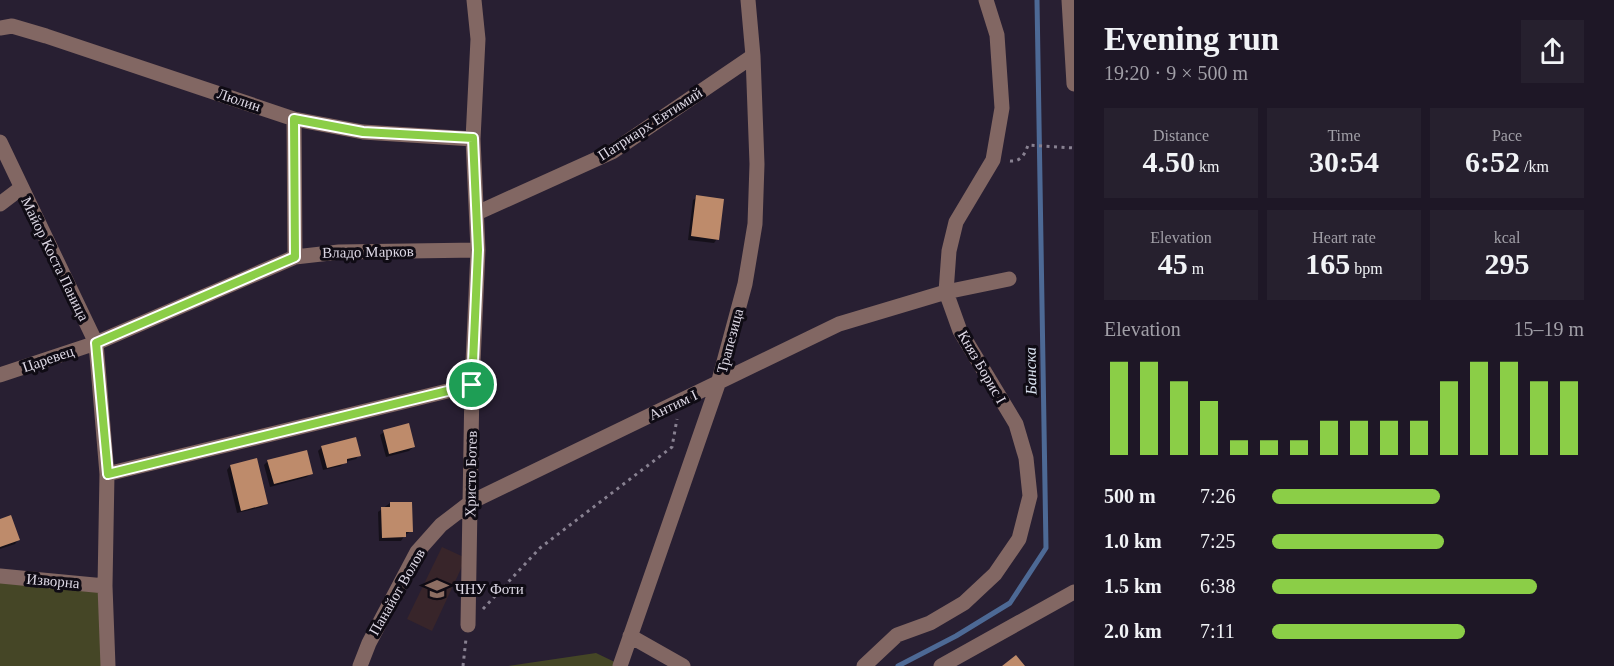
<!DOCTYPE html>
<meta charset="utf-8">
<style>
body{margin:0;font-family:"Times New Roman",serif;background:#26202e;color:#f1f3f6;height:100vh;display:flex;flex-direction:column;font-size:22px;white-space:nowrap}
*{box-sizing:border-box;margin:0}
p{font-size:20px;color:#a19fa7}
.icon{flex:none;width:33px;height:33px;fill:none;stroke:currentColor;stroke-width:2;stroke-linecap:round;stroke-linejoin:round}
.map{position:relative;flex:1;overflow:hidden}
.details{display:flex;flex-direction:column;background:#1e1726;width:540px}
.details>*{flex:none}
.pin{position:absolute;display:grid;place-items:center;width:51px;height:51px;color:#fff;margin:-26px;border:3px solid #fff;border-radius:50%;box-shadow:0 2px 6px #0007}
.round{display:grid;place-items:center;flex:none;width:63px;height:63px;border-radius:0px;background:#26202e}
.summary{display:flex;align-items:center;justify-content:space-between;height:102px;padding:0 30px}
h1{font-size:33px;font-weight:600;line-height:45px}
.metrics{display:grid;grid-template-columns:repeat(3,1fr);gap:9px;height:102px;padding:6px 30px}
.metrics div{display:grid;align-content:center;border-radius:0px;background:#26202e;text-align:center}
.metrics b{font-size:30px;font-weight:600}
.metrics small{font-size:16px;font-weight:400}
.metrics p{font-size:16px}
.chart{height:168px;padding:12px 30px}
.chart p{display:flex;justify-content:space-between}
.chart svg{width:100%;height:108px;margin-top:6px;stroke:#8bce47;stroke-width:6}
ul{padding:0 30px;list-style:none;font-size:20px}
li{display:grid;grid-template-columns:96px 72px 1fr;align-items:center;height:45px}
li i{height:15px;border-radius:8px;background:#8bce47}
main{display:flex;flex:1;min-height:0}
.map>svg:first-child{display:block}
.education{fill:#38252a}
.green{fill:#454626}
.shadow{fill:#0007}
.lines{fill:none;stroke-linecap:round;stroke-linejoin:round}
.stream{stroke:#4d6995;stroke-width:5}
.building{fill:#be8b6b}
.path{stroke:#888191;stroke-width:3;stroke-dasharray:3 4.5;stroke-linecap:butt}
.minor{stroke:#826763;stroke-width:15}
.route-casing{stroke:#fff;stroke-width:12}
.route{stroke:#8bce47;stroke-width:8}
.labels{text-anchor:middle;stroke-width:6;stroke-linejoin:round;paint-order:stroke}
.street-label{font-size:15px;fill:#ddd8e5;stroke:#0f0b14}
.poi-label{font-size:15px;fill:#ddd8e5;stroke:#0f0b14;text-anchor:start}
.water-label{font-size:16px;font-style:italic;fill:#dae3f1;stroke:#0f0b14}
</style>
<main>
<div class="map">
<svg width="1074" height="666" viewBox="0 0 1074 666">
<rect width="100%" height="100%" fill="#281f32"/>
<!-- education -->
<path class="education" d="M442,547L466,558L432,631L407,619Z"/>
<!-- green -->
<path class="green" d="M0,580L105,586L103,666H0Z
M596,653L623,666H508Z"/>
<!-- shadow -->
<path class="shadow" d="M697,197L717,239L714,243L688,240L693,200Z
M384,432L413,447L409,451L386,457L380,435Z
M322,447L359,455L356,459L345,462L341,466L323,470L318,451Z
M268,461L311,473L307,477L270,487L264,465Z
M230,466L266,503L262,507L237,513L227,470Z
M390,503L411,531L405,535L401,541H379L378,512Z
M0,520L18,540L15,544L0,549Z"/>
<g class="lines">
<!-- stream -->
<path class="stream" d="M898,666L956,636L1010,603L1046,548L1037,0"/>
</g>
<!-- building -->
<path class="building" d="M696,195L724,199L719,240L691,236Z
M409,423L415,447L389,454L383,430Z
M356,437L361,456L347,459V463L327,468L321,446Z
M307,450L313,474L274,484L267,460Z
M257,458L268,504L241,511L230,465Z
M390,502H412L413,532H406V537L382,538L381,507H390Z
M11,515L20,540L0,547V519Z
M1016,655L1025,666H1002Z"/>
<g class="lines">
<!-- path -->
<path class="path" d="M1010,161C1021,162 1025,154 1028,145L1074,148
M483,609L540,548L672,447L677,419
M463,666L466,639"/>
<!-- minor -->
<path class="minor" d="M1069,0L1074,84
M0,28L12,26L46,36L294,119L363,132L473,139
M294,119L295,257
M0,142L96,343L107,474L105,586L108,666
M0,204L21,188
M477,213L612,152L753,56
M0,375L96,343L295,257L339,252L478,250
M107,474L472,385
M0,576L105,586
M468,625L472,385L478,250L473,139L478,39L474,0
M630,636L683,666
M360,666L369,643L417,552L441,525L471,502L839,324L946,292L1009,279
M620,666L718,384L745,284L755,224L757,164L753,56L748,0
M864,666L897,635L930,623L964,603L995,574L1019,539L1030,496L1026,458L1016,424L960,331L946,292L949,251L956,222L993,160L1002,108L997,35L986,0
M941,666L1074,592"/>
</g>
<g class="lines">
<!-- route casing -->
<g class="route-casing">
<path id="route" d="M294,119L363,132L473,138L478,250L472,385L108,474L96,343L295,257Z"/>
</g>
<!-- route -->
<use href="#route" class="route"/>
</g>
<!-- icons -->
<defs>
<g id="school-bare" transform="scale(1.8)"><path d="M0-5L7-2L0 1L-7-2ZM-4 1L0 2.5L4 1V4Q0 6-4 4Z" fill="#8d6e63" stroke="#0f0b14" stroke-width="2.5" paint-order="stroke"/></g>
</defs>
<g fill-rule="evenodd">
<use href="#school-bare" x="437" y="589"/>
</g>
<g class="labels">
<!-- street labels -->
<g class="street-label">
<text transform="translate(239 100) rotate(18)" y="5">Люлин</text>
<text transform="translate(650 124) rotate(-33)" y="5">Патриарх Евтимий</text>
<text transform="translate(368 252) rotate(-1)" y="5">Владо Марков</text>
<text transform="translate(55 259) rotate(64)" y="5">Майор Коста Паница</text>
<text transform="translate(730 341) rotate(-75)" y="5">Трапезица</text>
<text transform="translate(48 359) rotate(-19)" y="5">Царевец</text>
<text transform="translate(982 367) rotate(60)" y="5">Княз Борис I</text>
<text transform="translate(673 405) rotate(-25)" y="5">Антим I</text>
<text transform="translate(471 474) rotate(-89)" y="5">Христо Ботев</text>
<text transform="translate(53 581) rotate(5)" y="5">Изворна</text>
<text transform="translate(397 592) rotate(-60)" y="5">Панайот Волов</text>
</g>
<!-- poi labels -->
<g class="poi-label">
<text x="455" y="594">ЧНУ Фоти</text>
</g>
<!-- water labels -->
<g class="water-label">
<text transform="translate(1030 371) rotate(-91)" y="6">Банска</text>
</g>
</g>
</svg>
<div class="pin" style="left:472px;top:385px;background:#1e9e55"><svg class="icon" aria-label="arrive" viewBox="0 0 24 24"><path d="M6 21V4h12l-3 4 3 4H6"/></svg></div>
</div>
<section class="details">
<div class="summary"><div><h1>Evening run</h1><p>19:20 · 9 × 500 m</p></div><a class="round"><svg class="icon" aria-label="share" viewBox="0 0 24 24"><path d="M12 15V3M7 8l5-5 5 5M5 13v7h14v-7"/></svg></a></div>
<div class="metrics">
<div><p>Distance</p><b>4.50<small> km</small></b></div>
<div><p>Time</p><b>30:54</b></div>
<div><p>Pace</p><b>6:52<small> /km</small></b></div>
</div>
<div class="metrics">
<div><p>Elevation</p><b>45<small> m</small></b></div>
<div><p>Heart rate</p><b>165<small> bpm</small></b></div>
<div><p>kcal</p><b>295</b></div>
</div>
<div class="chart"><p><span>Elevation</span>15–19 m</p>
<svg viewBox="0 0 160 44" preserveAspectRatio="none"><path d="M5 44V6M15 44V6M25 44V14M35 44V22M45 44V38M55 44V38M65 44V38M75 44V30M85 44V30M95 44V30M105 44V30M115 44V14M125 44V6M135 44V6M145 44V14M155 44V14"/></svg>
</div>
<ul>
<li><b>500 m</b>7:26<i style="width:54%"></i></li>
<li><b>1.0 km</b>7:25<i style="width:55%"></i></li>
<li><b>1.5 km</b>6:38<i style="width:85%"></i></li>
<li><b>2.0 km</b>7:11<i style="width:62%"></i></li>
</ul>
</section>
</main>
